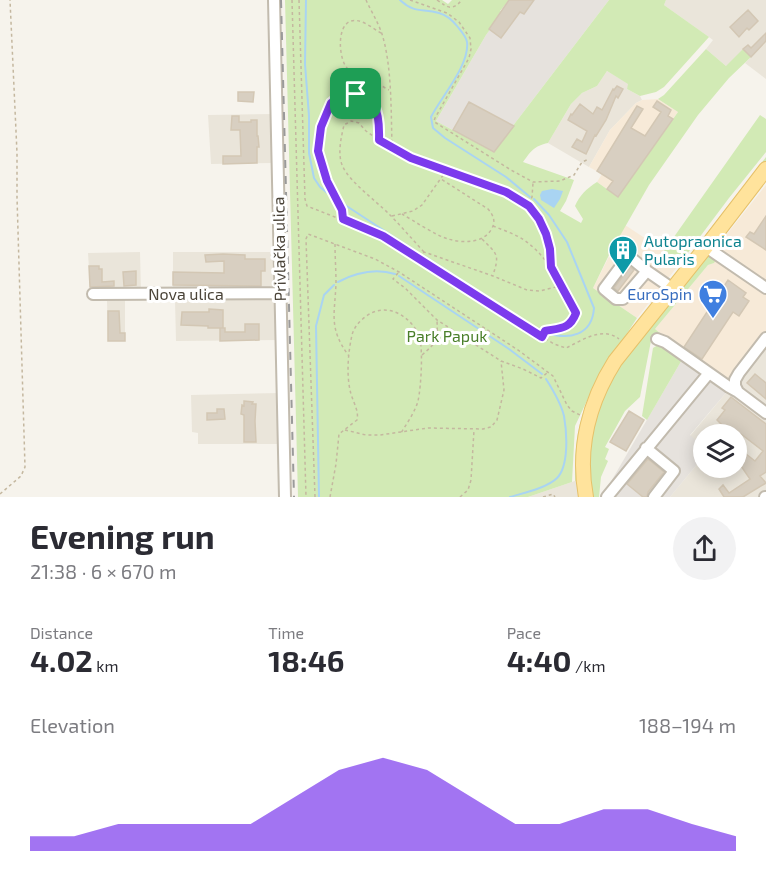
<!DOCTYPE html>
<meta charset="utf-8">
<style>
body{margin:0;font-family:"Exo 2",sans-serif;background:#f2f2f3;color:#2b2b33;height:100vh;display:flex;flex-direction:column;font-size:22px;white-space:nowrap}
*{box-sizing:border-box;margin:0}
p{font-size:20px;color:#7c7c81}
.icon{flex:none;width:33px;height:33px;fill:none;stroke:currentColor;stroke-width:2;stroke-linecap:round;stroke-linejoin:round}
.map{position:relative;height:497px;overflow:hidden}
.panel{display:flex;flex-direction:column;background:#fff;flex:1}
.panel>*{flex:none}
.controls{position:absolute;left:693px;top:424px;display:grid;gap:12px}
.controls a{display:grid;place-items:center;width:54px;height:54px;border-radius:50%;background:#fff;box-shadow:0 3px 15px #0003;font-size:30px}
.pin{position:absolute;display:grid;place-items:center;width:51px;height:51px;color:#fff;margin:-26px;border-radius:12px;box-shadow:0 3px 9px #0006}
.round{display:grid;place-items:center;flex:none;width:63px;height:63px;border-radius:32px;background:#f2f2f3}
.overview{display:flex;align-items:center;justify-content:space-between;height:102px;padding:0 30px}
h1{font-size:33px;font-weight:700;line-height:45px}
.figures{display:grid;grid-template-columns:repeat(3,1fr);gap:9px;height:102px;padding:6px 30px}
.figures div{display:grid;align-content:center}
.figures b{font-size:30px;font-weight:700}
.figures small{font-size:16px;font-weight:400}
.figures p{font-size:16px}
.chart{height:168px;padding:12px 30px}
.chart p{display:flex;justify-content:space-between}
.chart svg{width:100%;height:108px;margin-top:6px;fill:#7c3aed;opacity:.7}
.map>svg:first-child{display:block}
.residential{fill:#eae5da}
.commercial{fill:#f7ead8}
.industrial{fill:#e6e2dd}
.green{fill:#d2eab5}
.water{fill:#a9d4f2}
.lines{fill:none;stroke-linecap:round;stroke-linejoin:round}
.stream{stroke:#a9d4f2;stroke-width:2}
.building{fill:#d8cfc1;stroke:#d3c7b4;stroke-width:1.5}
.minor-casing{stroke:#c2bbae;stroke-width:14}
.major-casing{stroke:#e6c16a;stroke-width:16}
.path{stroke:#c4b79f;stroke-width:1.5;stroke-dasharray:3 3;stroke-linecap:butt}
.minor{stroke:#fff;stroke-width:10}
.major{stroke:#ffe39c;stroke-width:14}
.rail{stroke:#9a9a9a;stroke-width:2;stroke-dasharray:8 8;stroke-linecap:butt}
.route-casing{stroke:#fff;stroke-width:12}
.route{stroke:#7c3aed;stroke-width:8}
.labels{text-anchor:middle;stroke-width:6;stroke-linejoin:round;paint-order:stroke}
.culture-label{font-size:16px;fill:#0d838f;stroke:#fff;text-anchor:start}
.street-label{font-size:16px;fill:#4b4439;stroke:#fff}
.shop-label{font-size:16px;fill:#366cbe;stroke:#fff;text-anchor:end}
.park-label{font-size:16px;fill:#4a7f2a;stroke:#fff}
</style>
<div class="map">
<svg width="766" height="497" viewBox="0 0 766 497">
<rect width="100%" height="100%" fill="#f6f3ec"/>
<!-- residential -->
<path class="residential" d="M666,0H766V79L745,63L751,57L726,66L706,49L713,40L664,5Z
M607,71L629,84L627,89L640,96L642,100L636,103L610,130L589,167L548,143L571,104L582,93L597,86Z
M273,114V163L211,164L208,115Z
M140,252L141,294L173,293V252H275L278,340L176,341L175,300H125V341H108L107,301H91L88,253Z
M766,345V497H670L703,457L704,468H736V435H704L703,447L690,436L725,394L729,391Z
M280,393L281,444H198V433L192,432L191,395Z
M588,476L590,497H528L572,482Z"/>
<!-- commercial -->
<path class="commercial" d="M658,99L678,112L618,197L597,182L602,174L589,167L610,130L636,103L642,100Z
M766,185V345L733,388L655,329L708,265L714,263L711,254Z
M625,225L681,262L637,318L593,288Z"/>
<!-- industrial -->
<path class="industrial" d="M509,0H609L493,152L436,121L486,35L501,13L500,12Z
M683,358L729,391L725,394L690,435L703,447V457L670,497H609L606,490Z"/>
<!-- green -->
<path class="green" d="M285,0H442L448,4L452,0H509L500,11L502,13L486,35L436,121L493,152L609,0H666L664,5L709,37L664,87L656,92L640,96L627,89L628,84L607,71L597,86L582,93L571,104L548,143C534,146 531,151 523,162L574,180L566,201L560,211L581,223L583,219L575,206C580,195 586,189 597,182L618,197L678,112L658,99L664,95L706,49L726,66L743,49L751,57L729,78L698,115L649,185L609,255L593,288L637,318L617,349L766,157V162L606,369L579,480L575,481C575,462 575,442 580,424C585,400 599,376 612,355L601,371L575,426L572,482L528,497H298Z
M760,115L766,119V152L729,198L681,262L664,251Z
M708,255L717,258L714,263L708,265L655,329L666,338L653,339L651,341L640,397L625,411L605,447L609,449L605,459L608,461L601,477L599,497H590L589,439L601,399L620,365Z
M661,343L683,358L647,420L642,416L653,348Z"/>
<!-- water -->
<path class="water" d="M552,189L563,191L560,199L554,208L541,200L540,195L542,191Z"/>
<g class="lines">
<!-- stream -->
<path class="stream" d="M306,0L305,64L309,116V153L314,178L320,187L331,196
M400,0C415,14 422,8 439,13C446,15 453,21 457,26C461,31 466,36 467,42C470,65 441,97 431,117L433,128L445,138L506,177L530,197
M534,199L549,215L567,242L594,308C592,336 569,340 546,333
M345,205L420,254
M424,256L542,332
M399,276L509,349L542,374
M338,282C357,272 375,268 395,274
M319,497L316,326L324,295L334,285
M510,497C523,493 547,488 557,478C569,466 567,433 564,416C561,403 553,390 546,379"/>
</g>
<!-- building -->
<path class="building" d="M509,0H534L524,14L520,12L501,38L489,29Z
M748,10L758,21L749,30L747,28L739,37L730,27Z
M766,33V41L751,57L743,49L748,45L751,48Z
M617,86L623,89L618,98L616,96L606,120L596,136L595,135L586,154L572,147L577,139L582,142L587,131L568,120L571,114L572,115L580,104L593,114L597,107L602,110L613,89L614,90Z
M238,92H254L253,102L238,101Z
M657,101L671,110L668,116L673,119L618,197L607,189L613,181L597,171L637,106L643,109L631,128L645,136L661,112L653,107Z
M469,102L514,126L494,152L453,130Z
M232,116H239V122H251V120H257V136H258L259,147H257V163L223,164V156H241L240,130H231Z
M766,216V250L746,237L750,232L754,234Z
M223,254L245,255V259H265V271H261V286L173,285V272L224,273V261L206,262L205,255Z
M89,266H99V269H102V282L114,281V286L90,287Z
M630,267L634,270L618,291L614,288Z
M136,271V285L124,286L123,272Z
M728,280L746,293L743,297L749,301L739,316L733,312L702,359L684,347Z
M209,309L223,310V328H208V326L181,325L182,312H209Z
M108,311H119L120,333H125V341H108Z
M245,324H259V340L220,341V328H225V332H245Z
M755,374L766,383V399L747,383Z
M731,397L766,424V472L760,476L766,483L743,497H724L719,489L723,485L729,493L750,479L739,463L746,454L755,461L763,451L741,434L729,435L718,426L721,424L717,420L725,410L722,408Z
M244,401L253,402L252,404H256L255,421L256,442H244V415L241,414L242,405L244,406Z
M217,409H224L225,419L207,420V413H217Z
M629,411L644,420L626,451L610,442Z
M648,459L664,472L648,492L647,497H643L627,484Z"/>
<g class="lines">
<!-- minor casing -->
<g class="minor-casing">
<path id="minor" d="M274,0L285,497
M706,247L766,288
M647,271L623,299H616L604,289L628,257L631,258L647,271L673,289
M93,294L280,293
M766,338L739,373L735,380V386L738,392L766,413
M657,339L665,342L729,387L738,392
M646,448L674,471L654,497
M607,497L709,373
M765,497H766"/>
</g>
<!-- major casing -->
<g class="major-casing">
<path id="major" d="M586,497C577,449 589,402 615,361L706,247L766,169"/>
</g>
<!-- path -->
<path class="path" d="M292,0L306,497
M299,0L305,199L307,206L383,236L554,344L566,348C583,340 602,326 619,339
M366,0C371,11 378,22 382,34C392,66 391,112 392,146
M410,0L447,13L459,22L470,38L471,49L469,58L435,118L434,121L436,123L511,170L533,182L560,181L574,175L582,162L589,159
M437,0C448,8 452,11 462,0
M381,33C372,28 361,18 351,21C336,26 339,59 347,68C355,77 366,78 377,83C381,85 385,88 389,90
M529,204L532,197L533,183
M402,214C414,221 435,235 448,239C462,243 482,244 491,230C496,222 494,216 488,209L441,179
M392,216L413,211L422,205L446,171
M343,218C341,194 318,175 318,150C318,127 331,82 362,96C368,99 376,106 378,112C381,121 379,131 379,140
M493,226C503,230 515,234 524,240C550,258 561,286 576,313C570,329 561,328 545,331L543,336
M482,239C497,254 500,254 493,275
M335,244C335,257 336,270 336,283C335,314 328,328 349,356
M424,252C412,239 401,226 389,214C376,201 350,182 343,167C337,155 341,138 344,125L351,121L359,123L366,131L379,140L411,157L506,192L529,205L539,219L546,234L550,249L551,267
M420,258L424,252L493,276L527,290L540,291L560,286
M398,273L393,279L405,288L437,320L501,361L523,369L541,378L547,373
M422,355C437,342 438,340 437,321
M345,430L366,435H380L428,428L483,429L491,427L497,420L504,390L501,361
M0,494L21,476L25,467L17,197V153L10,0
M315,497L306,239L308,234L375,259L399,272L518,350L553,376L567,405L572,411L580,415
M330,497L336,464L339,434L357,420C359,411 354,404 351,394C346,376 348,353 352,335C354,327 359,322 365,317C384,302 407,313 418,333C424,344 421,388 418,401C415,412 407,423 401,433
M460,497L468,490L471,480L474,430
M543,497L553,494L555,497"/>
<!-- minor -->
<use href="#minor" class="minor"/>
<!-- major -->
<use href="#major" class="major"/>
<!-- rail -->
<path class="rail" d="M281,0L294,497"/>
</g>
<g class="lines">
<!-- route casing -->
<g class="route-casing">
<path id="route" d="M342,94C376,93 380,110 379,140L411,158L506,192L529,206L539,219L546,234L550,249L551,267L576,313C570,329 561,328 545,331L542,337L383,236L343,219L342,210L327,181L318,151L321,127L331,103Z"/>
</g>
<!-- route -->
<use href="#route" class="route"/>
</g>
<!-- icons -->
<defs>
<g id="building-pin" transform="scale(1.5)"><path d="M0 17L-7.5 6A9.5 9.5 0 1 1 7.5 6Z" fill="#0f9aa8" stroke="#fff"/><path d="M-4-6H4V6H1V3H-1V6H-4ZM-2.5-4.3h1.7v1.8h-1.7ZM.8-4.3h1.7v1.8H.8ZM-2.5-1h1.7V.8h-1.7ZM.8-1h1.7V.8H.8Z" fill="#fff"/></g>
<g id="supermarket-pin" transform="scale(1.5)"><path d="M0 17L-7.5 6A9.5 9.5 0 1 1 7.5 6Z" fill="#3f7fe0" stroke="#fff"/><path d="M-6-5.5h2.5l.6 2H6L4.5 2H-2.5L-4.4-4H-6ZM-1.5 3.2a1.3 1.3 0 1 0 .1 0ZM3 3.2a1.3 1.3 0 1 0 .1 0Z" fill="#fff"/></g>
</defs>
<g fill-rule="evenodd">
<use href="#building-pin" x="623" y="250"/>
<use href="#supermarket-pin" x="713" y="294"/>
</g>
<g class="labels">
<!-- culture labels -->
<g class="culture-label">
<text x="644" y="247">Autopraonica<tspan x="644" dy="18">Pularis</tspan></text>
</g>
<!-- street labels -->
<g class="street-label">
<text transform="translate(279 249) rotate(-91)" y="6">Privlačka ulica</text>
<text x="186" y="300">Nova ulica</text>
</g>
<!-- shop labels -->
<g class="shop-label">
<text x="692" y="300">EuroSpin</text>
</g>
<!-- park labels -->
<g class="park-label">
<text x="447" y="342">Park Papuk</text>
</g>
</g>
</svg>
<div class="controls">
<a><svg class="icon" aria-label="layers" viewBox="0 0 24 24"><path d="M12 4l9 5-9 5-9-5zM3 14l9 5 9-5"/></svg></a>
</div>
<div class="pin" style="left:356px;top:94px;background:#1e9e55"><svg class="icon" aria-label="arrive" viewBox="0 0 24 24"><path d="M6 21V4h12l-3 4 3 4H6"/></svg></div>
</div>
<section class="panel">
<div class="overview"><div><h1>Evening run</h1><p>21:38 · 6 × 670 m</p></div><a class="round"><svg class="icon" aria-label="share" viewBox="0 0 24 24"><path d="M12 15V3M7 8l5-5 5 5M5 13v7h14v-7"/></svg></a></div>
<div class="figures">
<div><p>Distance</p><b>4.02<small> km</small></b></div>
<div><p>Time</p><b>18:46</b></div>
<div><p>Pace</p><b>4:40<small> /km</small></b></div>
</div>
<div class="chart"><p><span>Elevation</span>188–194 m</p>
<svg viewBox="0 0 160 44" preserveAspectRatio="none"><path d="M0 44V38L10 38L20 33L30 33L40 33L50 33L60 22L70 11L80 6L90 11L100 22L110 33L120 33L130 27L140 27L150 33L160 38V44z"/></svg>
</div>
</section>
